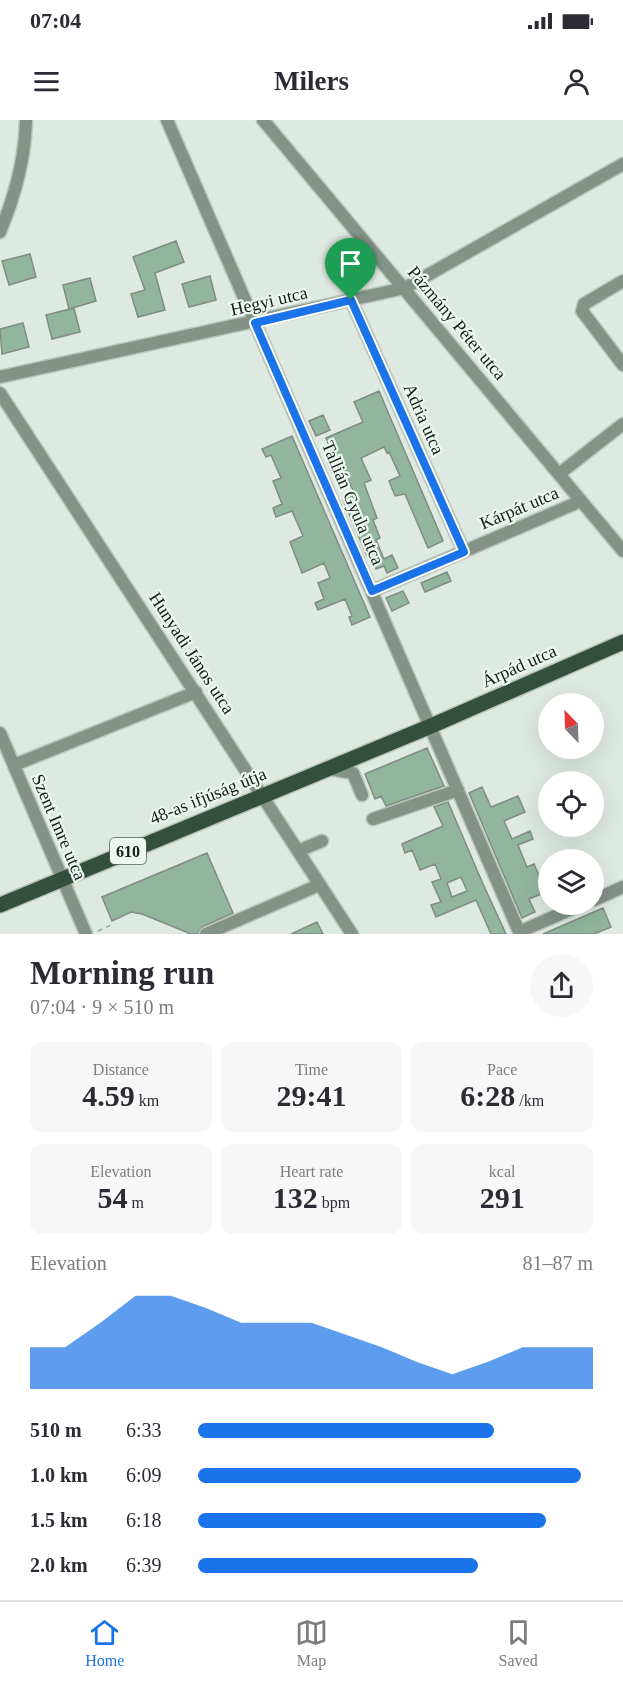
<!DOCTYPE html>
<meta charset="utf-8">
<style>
body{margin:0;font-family:Georgia,serif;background:#f7f7f7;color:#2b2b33;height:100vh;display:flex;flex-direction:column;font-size:22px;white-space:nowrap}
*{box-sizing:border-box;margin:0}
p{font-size:20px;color:#7c7c81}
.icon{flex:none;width:33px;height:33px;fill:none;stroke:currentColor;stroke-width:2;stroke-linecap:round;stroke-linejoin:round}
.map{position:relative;height:814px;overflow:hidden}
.details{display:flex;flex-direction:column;background:#fff;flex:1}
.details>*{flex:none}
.needle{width:39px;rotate:337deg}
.controls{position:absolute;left:538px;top:573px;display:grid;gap:12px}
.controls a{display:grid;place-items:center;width:66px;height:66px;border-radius:50%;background:#fff;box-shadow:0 6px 24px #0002;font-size:30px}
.pin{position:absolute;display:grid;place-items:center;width:51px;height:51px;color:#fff;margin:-62px -26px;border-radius:50% 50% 50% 0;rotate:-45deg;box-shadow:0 0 6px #0007}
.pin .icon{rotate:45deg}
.round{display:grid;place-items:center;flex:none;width:63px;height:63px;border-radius:32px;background:#f7f7f7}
.summary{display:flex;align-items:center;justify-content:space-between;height:102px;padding:0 30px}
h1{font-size:33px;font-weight:700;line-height:45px}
.stats{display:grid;grid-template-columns:repeat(3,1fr);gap:9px;height:102px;padding:6px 30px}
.stats div{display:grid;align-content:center;border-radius:12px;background:#f7f7f7;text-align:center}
.stats b{font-size:30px;font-weight:700}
.stats small{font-size:16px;font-weight:400}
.stats p{font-size:16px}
.chart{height:168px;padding:12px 30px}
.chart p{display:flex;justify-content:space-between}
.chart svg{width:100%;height:108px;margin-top:6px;fill:#1a73e8;opacity:.7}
ul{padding:0 30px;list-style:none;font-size:20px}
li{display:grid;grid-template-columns:96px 72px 1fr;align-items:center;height:45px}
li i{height:15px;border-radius:8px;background:#1a73e8}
.status{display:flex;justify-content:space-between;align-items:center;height:42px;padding:0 30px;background:#fff;direction:ltr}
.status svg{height:16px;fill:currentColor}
header{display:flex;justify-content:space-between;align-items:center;height:78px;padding:0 30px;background:#fff;font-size:27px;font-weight:700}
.tab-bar{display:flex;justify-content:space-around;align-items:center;height:84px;border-top:2px solid #e1e1e2;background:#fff;font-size:16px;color:#7c7c81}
.tab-bar a{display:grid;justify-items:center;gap:3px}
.tab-bar .on{color:#1a73e8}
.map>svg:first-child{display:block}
.building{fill:#91b69d;stroke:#818c84;stroke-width:1.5;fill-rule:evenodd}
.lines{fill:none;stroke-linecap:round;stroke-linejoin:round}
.minor-casing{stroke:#bac5bd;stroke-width:15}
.major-casing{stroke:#bac5bd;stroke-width:18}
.path{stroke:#9ca59e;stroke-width:1.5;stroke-dasharray:4.5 4.5;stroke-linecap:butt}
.minor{stroke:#839388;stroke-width:12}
.major{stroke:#334f3d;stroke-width:15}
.route-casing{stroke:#fff;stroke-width:12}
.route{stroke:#1a73e8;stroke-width:8}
.labels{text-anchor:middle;stroke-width:4.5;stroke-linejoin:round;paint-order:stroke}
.shield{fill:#ebf7ef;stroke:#575e59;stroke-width:1.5}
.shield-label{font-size:16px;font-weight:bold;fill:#181c19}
.street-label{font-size:18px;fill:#181c19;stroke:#ebf7ef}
</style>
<div class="status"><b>07:04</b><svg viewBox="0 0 49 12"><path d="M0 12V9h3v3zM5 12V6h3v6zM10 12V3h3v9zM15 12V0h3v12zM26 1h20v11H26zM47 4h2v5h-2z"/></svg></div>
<header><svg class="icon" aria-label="menu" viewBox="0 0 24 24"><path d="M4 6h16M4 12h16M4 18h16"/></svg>Milers<svg class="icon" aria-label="person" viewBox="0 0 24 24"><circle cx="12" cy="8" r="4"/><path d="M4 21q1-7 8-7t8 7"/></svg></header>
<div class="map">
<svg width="623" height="814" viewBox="0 0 623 814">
<rect width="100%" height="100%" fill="#deeae1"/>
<!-- building -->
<path class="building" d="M176,121L184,142L155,153L165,190L138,197L131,174L145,170L133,137Z
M30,134L36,157L9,165L2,141Z
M210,156L216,180L189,187L182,164Z
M90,158L96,181L69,189L63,165Z
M74,188L80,212L52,219L46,195Z
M23,203L29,227L2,234L0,209Z
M379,271L443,421L428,428L405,374L395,376L389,361L400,356L389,332L387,333L384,327L361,338L371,360L364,363L377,398L373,400L380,418L376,420L384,439L392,435L398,448L387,453L384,446L376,449L370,435L367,436L343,380L355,375L343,348L332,353L327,341L334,338L326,318L363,302L354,282Z
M323,295L330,310L316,316L309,301Z
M292,316L370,497L352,505L349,497L352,496L345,479L318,490L315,483L324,479L318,463L330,458L324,443L302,453L290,422L303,416L292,391L276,397L273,388L282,384L273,361L281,358L271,335L266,337L262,329Z
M447,452L451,461L425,472L421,463Z
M403,471L409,483L392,491L386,478Z
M427,628L444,666L386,686L381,676L375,679L365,654Z
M482,667L491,687L518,676L525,692L504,701L512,719L530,711L533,719L518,725L527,747L534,744L546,772L529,779L535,792L522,798L469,673Z
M448,682L483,764L506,814H491L476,780L436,797L431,785L441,782L432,762L441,759L435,744L420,750L412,730L405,733L402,724L443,706L434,687ZM461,757L467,771L452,777L447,763Z
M207,733L233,793L202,807L198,814H191L142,794L131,792L112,801L102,777Z
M603,788L611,807L594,814H543Z
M317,802L323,814H291Z"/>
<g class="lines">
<!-- minor casing -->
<g class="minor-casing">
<path id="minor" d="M167,0L520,814
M263,0L623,431
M0,112C15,76 25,39 26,0
M623,161L584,184L582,191L623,245
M351,180L464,432
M0,257L405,168L623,44
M0,273L352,814
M559,354L623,304
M372,471L581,381
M0,613L86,814
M14,645L196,572
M330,649L353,653L362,675
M373,699L458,670
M298,731L322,721
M594,780L623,767
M519,812L583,784
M206,814L319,765"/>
</g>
<!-- major casing -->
<g class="major-casing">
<path id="major" d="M0,785L431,606L623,522"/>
</g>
<!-- path -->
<path class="path" d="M98,811L111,805"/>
<!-- minor -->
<use href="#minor" class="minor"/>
<!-- major -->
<use href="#major" class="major"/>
</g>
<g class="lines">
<!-- route casing -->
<g class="route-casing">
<path id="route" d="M351,180L464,432L372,471L255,203Z"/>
</g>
<!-- route -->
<use href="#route" class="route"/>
</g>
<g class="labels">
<!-- shield labels -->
<rect class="shield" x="110" y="718" width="36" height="26" rx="4.5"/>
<g class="shield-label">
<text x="128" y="737">610</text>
</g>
<!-- street labels -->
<g class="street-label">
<text transform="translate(269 181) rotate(-13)" y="6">Hegyi utca</text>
<text transform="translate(457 203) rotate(50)" y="6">Pázmány Péter utca</text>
<text transform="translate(424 299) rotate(66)" y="6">Adria utca</text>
<text transform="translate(353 383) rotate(67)" y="6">Tallián Gyula utca</text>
<text transform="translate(519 388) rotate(-23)" y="6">Kárpát utca</text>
<text transform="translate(192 533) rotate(57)" y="6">Hunyadi János utca</text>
<text transform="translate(519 546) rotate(-24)" y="6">Árpád utca</text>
<text transform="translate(208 676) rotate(-22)" y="6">48-as ifjúság útja</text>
<text transform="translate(59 707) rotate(67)" y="6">Szent Imre utca</text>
</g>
</g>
</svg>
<div class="controls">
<a><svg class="needle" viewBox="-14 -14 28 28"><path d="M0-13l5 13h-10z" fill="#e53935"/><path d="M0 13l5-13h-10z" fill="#7c7c81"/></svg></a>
<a><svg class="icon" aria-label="locate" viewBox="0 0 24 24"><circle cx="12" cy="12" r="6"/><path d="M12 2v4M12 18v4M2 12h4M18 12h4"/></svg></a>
<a><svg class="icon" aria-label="layers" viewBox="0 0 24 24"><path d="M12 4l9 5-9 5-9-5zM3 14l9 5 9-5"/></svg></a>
</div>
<div class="pin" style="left:351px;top:180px;background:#1e9e55"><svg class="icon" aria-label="arrive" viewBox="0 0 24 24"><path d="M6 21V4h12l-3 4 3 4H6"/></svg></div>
</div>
<section class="details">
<div class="summary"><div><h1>Morning run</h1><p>07:04 · 9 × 510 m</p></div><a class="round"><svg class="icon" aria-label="share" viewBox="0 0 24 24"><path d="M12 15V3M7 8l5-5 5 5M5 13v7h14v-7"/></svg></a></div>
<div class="stats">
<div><p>Distance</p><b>4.59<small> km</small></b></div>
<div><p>Time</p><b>29:41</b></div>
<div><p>Pace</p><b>6:28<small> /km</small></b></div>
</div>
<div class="stats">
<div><p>Elevation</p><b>54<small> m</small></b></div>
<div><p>Heart rate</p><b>132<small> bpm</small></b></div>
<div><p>kcal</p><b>291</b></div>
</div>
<div class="chart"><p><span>Elevation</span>81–87 m</p>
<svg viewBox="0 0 160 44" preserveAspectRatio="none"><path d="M0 44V27L10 27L20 17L30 6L40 6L50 11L60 17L70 17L80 17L90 22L100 27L110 33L120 38L130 33L140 27L150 27L160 27V44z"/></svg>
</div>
<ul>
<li><b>510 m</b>6:33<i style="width:75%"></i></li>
<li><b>1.0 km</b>6:09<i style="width:97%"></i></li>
<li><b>1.5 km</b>6:18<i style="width:88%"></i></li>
<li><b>2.0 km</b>6:39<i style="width:71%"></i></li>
</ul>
</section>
<nav class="tab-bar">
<a class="on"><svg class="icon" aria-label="home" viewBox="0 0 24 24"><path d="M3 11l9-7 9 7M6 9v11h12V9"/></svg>Home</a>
<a><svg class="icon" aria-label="map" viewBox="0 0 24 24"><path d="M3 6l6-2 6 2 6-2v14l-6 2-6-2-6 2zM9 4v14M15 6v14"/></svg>Map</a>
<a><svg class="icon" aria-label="saved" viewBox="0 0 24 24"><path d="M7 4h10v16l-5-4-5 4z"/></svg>Saved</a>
</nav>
